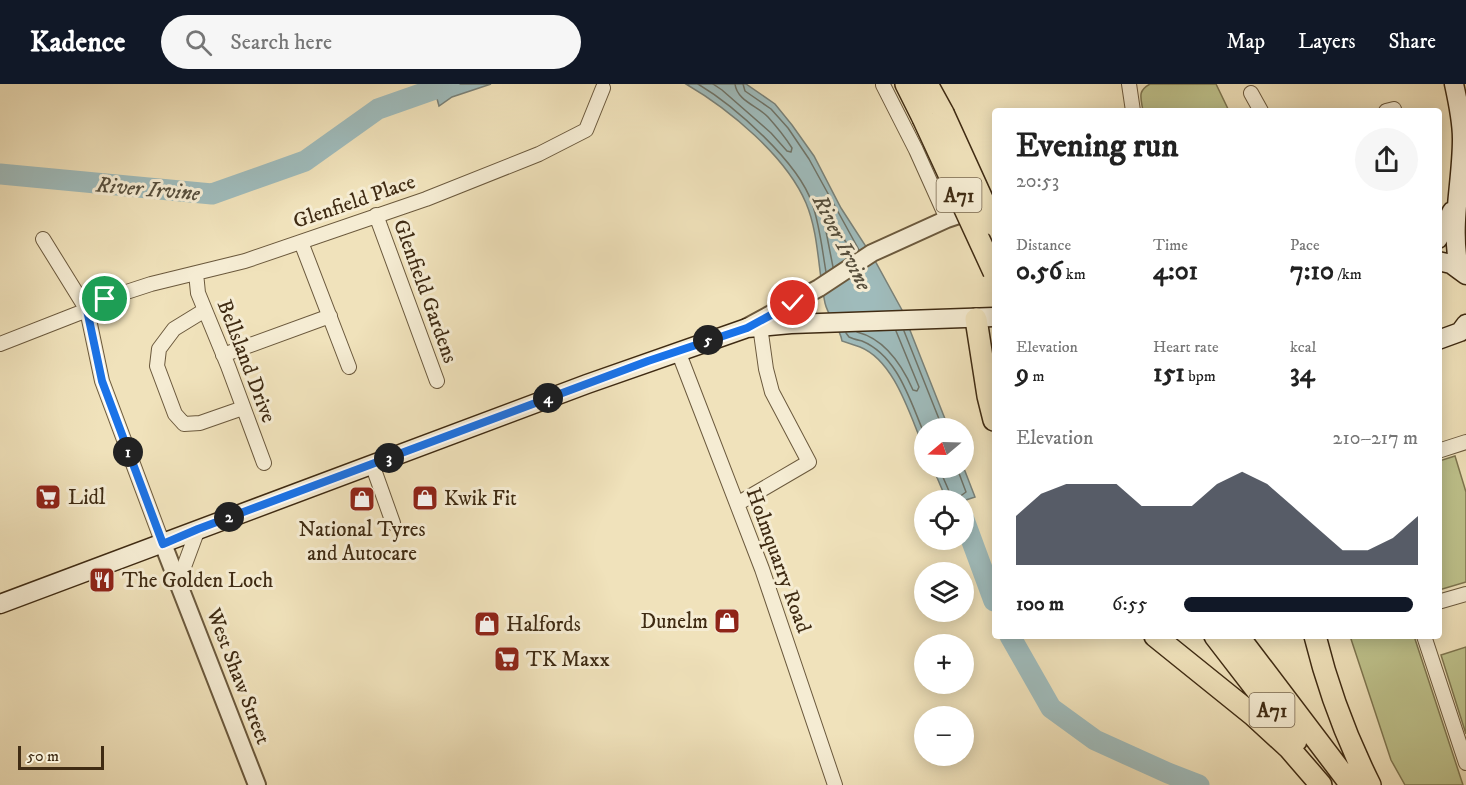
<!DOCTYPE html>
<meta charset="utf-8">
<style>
body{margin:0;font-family:"IM FELL DW Pica",serif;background:#f6f6f6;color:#222;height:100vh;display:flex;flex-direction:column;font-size:22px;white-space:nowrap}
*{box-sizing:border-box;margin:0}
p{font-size:20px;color:#767676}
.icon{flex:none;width:33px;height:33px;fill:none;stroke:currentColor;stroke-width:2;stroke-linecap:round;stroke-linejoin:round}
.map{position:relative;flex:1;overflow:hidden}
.panel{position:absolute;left:992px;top:24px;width:450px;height:531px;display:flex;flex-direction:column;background:#fff;border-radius:6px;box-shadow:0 3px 15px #0003}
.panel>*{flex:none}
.needle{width:39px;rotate:251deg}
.buttons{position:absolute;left:914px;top:334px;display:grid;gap:12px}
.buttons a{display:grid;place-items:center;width:60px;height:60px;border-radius:50%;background:#fff;box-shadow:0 3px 15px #0003;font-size:30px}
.scale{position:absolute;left:18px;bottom:15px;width:86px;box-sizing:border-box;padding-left:6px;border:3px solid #3f2b13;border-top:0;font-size:16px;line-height:21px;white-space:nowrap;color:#3f2b13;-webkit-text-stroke:4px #f5ecd3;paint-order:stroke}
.pin{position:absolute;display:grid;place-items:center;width:51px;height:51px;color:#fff;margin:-26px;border:3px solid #fff;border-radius:50%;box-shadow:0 2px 6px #0007}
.km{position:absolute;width:30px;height:30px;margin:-15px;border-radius:50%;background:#222;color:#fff;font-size:16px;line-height:30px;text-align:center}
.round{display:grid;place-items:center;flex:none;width:63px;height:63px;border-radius:32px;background:#f6f6f6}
.overview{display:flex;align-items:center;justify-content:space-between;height:102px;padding:0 24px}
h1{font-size:33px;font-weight:700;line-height:45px}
.stats{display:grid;grid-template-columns:repeat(3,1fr);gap:9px;height:102px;padding:6px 24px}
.stats div{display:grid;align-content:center}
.stats b{font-size:26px;font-weight:700}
.stats small{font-size:16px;font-weight:400}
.stats p{font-size:16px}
.chart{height:168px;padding:12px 24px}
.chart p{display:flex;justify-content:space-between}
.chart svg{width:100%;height:108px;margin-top:6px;fill:#111827;opacity:.7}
ul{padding:0 24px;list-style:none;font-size:20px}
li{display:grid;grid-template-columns:96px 72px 1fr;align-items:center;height:45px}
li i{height:15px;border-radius:8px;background:#111827}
header{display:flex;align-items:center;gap:36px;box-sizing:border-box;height:84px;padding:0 30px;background:#111827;color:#fff}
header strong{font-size:28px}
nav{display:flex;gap:33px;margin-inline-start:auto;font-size:21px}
.search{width:420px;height:54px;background:#f6f6f6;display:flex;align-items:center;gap:15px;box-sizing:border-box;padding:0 21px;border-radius:33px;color:#767676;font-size:22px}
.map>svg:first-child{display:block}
.green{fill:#bec28c;stroke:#7e7650;stroke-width:1.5}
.water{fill:#9fbbbb;stroke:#798178;stroke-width:1.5}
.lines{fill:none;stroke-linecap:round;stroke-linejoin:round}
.shore{stroke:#6f7367;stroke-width:1.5}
.river{stroke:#9fbbbb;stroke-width:21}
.minor-casing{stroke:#6b593d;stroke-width:16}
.tertiary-casing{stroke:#6b593d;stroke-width:20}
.secondary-casing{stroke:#3f2b13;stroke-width:21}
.primary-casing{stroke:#3f2b13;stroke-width:24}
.minor{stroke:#f5ecd3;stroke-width:14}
.tertiary{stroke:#f5ecd3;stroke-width:16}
.secondary{stroke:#f5ecd3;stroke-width:18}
.primary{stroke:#f0e2bb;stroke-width:21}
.primary-bridge-casing{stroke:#3f2b13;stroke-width:24;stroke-linecap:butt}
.primary-bridge{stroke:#f0e2bb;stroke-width:21}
.route-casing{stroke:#fff;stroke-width:12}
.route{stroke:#1a73e8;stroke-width:8}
.labels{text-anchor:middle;stroke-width:6;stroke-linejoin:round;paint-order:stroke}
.shield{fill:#f5ecd3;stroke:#76654d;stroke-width:1.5}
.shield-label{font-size:20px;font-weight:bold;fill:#3f2b13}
.street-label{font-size:21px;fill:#3f2b13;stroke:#f5ecd3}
.poi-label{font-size:21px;fill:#3f2b13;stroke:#f5ecd3;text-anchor:start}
.water-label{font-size:22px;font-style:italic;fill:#574f3d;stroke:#f5ecd3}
</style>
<header>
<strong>Kadence</strong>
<div class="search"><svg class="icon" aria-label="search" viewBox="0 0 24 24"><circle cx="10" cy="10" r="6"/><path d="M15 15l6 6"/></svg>Search here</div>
<nav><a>Map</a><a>Layers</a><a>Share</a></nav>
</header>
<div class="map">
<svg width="1466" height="701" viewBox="0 0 1466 701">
<rect width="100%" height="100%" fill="#f0e2bb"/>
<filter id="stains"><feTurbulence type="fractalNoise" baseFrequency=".00333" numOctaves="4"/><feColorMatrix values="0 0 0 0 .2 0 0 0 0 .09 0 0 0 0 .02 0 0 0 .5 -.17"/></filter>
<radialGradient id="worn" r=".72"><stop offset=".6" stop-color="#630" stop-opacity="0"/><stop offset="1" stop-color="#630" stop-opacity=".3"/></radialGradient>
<!-- green -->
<path class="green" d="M1150,0H1216L1229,27H1143C1141,14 1137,7 1150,0Z
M1455,372L1466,408V498L1439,506V377Z
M1350,552H1414L1463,701H1405L1391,676Z
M1466,563V650L1441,571Z"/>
<!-- water -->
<path class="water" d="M433,0H491L452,13L439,22Z
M686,0H746L775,20L792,41L814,72L841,124L874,175L902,226L949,345H924V364C910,332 895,277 860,263C854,261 848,259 842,257C840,243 828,233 825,219C818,187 819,150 806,119C786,72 729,25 686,0Z
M963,382L975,413L963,417H947L933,384H963Z"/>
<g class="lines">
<!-- shore -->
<path class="shore" d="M698,0C735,22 798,78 812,119C820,142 822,165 826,188
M713,0L722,6L771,49L787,67L791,68L792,64C785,53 777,43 768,33C758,22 737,17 735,0
M743,0L745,7L771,25L788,44L809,75L859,166
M833,183L823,132L825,129L829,130L853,170
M904,247L943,345
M857,248C885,255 902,281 913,306L917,307L919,303L896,247
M846,249L849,253C853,255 858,256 862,257C898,272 910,317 924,349
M939,384L952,414L955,416L966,408L957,384"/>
<!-- river -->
<path class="river" d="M0,90L212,110L305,77L378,25L449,0
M963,433L994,517
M1010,552L1051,624L1095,656L1168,689L1199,701"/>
<!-- minor casing -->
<g class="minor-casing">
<path id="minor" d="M1129,0L1133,27
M883,1L916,66L947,135
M1251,9L1261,27
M1386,27L1394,25L1393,27
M376,131L437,297
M43,155L87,226L102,297L163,460
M301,158L349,283
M196,189L198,209L228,282L264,379
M205,226L174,245L159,265L157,282L175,330L184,340L200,339L243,324
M0,260L87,226L105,215L151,200L245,177L426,115L539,70L586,46L603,4
M678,267L762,485L835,701
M223,271L330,232
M1438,367L1466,358
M372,380L393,439
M737,420L809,378L772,308L766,285L760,242
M178,499L198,445
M1438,518L1466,510
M1424,552L1466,679"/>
</g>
<!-- tertiary casing -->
<g class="tertiary-casing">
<path id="tertiary" d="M747,243L819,204L872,169L947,135L977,125
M163,460L257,701"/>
</g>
<!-- secondary casing -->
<g class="secondary-casing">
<path id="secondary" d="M1454,0C1458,18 1462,36 1462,55C1462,99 1450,141 1459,184
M1438,155L1452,127
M1438,177L1451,180L1466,191
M1438,256L1460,248L1466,240
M0,520L587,300L747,244L791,240L994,233"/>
</g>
<!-- primary casing -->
<g class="primary-casing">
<path id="primary" d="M906,0L923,34
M927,0L943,29
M976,235L988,312L994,336
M1155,552L1253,631L1289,664L1321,701
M1215,552L1296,657
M1238,552L1351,701
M1315,552C1328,605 1346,653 1370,701"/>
</g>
<!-- minor -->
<use href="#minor" class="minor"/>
<!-- tertiary -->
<use href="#tertiary" class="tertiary"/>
<!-- secondary -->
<use href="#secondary" class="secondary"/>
<!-- primary -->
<use href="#primary" class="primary"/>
<!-- primary-bridge casing -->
<g class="primary-bridge-casing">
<path id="primary-bridge" d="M943,29L994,141
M923,34L994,188"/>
</g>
<!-- primary-bridge -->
<use href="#primary-bridge" class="primary-bridge"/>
</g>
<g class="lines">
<!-- route casing -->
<g class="route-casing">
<path id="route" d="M105,215L87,226L102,297L163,460L198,445L372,380L648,277L747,244L793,219"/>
</g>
<!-- route -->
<use href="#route" class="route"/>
</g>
<!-- icons -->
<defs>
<g id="supermarket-square" transform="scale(1.35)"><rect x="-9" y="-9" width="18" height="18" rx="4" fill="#8f2418" stroke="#f5ecd3"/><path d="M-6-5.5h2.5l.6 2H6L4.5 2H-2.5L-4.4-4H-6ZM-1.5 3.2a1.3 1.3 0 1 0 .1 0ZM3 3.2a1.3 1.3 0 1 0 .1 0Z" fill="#fff"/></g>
<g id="shop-square" transform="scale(1.35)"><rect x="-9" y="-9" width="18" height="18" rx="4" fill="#8f2418" stroke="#f5ecd3"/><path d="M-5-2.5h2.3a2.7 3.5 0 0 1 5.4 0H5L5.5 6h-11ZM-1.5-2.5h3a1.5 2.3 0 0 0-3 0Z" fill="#fff"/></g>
<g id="restaurant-square" transform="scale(1.35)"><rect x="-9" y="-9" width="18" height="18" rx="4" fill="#8f2418" stroke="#f5ecd3"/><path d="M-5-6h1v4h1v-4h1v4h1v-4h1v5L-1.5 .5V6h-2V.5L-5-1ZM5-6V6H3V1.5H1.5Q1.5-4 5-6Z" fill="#fff"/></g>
</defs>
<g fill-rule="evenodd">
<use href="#supermarket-square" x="48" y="413"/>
<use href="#shop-square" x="425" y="414"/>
<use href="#shop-square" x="362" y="415"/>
<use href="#restaurant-square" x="102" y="496"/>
<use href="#shop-square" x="727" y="537"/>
<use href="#shop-square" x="487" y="540"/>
<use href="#supermarket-square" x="507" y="575"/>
</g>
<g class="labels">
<!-- shield labels -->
<g class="shield">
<rect x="936.5" y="94" width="45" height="34" rx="4.5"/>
<rect x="1249.5" y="609" width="45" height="34" rx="4.5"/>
</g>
<g class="shield-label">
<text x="959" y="118">A71</text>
<text x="1272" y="633">A71</text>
</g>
<!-- street labels -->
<g class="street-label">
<text transform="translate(354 117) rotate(-19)" y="7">Glenfield Place</text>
<text transform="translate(426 207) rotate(70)" y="7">Glenfield Gardens</text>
<text transform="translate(247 277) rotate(69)" y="7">Bellsland Drive</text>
<text transform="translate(779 476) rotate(70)" y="7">Holmquarry Road</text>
<text transform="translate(239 592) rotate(69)" y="7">West Shaw Street</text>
</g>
<!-- poi labels -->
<g class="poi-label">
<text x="68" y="420">Lidl</text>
<text x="444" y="421">Kwik Fit</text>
<text x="362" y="452" text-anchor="middle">National Tyres<tspan x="362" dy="24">and Autocare</tspan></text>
<text x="122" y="503">The Golden Loch</text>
<text x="708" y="544" text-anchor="end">Dunelm</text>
<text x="506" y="547">Halfords</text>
<text x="526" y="582">TK Maxx</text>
</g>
<!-- water labels -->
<g class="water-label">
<text transform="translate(148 104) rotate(5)" y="8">River Irvine</text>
<text transform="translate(843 158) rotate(63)" y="8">River Irvine</text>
</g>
</g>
<rect width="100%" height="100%" filter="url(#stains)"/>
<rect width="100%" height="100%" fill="url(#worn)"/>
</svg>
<div class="buttons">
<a><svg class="needle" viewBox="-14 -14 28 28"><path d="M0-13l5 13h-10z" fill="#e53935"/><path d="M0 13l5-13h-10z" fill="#767676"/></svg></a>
<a><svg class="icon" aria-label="locate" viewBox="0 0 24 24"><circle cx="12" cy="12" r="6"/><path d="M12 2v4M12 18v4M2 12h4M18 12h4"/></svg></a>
<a><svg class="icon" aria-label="layers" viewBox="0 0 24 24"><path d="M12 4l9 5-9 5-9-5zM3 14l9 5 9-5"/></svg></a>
<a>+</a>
<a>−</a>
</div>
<div class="scale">50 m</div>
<div class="pin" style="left:105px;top:215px;background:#1e9e55"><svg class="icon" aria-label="arrive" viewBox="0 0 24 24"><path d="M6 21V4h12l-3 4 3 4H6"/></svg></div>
<div class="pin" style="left:793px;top:219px;background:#d93025"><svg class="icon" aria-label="check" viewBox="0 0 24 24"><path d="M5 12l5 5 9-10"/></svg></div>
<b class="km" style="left:128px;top:368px">1</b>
<b class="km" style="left:229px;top:433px">2</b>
<b class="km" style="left:389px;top:374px">3</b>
<b class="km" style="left:548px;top:314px">4</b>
<b class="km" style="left:708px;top:256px">5</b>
<section class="panel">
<div class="overview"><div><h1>Evening run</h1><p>20:53</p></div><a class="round"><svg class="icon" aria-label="share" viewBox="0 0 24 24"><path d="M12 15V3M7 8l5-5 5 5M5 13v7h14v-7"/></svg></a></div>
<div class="stats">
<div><p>Distance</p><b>0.56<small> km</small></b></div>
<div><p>Time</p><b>4:01</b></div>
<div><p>Pace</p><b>7:10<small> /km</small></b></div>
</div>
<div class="stats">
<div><p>Elevation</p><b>9<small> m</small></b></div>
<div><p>Heart rate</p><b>151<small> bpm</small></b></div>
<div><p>kcal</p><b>34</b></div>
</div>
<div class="chart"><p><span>Elevation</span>210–217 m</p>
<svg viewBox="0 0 160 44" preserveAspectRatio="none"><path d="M0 44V24L10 15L20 11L30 11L40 11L50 20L60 20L70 20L80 11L90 6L100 11L110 20L120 29L130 38L140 38L150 33L160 24V44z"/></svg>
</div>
<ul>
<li><b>100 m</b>6:55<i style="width:98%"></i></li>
</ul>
</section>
</div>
